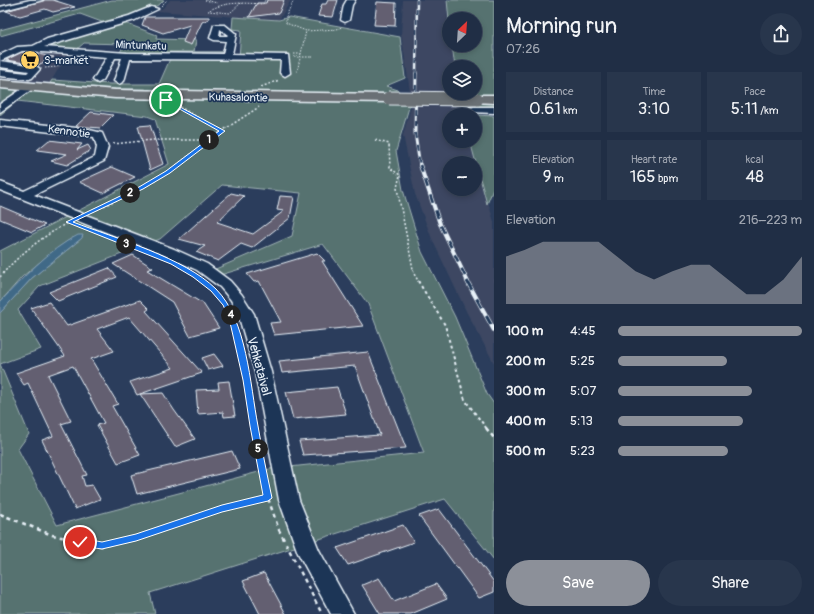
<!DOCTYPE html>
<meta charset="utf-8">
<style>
body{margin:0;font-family:Pangolin,sans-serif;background:#28364c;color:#f1f3f6;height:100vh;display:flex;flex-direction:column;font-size:15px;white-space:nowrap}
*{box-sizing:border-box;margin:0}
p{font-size:13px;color:#a2a8b3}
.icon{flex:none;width:22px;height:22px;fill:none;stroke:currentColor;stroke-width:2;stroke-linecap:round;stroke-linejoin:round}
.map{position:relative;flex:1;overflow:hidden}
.side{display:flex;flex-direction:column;background:#202e45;width:320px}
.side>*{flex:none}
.needle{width:26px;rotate:25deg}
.tools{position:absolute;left:442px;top:12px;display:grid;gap:8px}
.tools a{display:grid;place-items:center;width:40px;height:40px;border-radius:50%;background:#202e45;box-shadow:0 2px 6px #0003,0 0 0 1px #3d4a5e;font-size:20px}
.pin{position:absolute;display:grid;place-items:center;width:34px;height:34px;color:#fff;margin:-17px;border:2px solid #fff;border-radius:50%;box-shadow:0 1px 4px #0007}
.km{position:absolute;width:20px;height:20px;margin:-10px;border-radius:50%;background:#222;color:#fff;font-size:11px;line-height:20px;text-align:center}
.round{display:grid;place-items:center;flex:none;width:42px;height:42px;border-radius:21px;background:#28364c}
.head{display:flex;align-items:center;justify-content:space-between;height:68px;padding:0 12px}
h1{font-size:22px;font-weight:600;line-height:30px}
.figures{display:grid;grid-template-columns:repeat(3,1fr);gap:6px;height:68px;padding:4px 12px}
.figures div{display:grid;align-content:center;border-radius:0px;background:#28364c;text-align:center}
.figures b{font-size:17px;font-weight:600}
.figures small{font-size:11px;font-weight:400}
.figures p{font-size:11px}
.chart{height:112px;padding:8px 12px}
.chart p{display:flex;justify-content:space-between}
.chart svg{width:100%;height:72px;margin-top:4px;fill:#8c9099;opacity:.7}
.button{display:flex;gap:8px;margin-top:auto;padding:8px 12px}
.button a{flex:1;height:46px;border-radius:24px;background:#8c9099;color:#fff;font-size:16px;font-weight:600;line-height:46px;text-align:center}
.button a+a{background:#28364c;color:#f1f3f6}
ul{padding:0 12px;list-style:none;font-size:13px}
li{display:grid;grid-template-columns:64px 48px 1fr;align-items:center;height:30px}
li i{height:10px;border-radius:5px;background:#8c9099}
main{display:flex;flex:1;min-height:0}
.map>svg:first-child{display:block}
.built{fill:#3c4762;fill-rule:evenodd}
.green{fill:#56726f;stroke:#9fb2b4;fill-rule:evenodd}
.water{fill:#406987;stroke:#839fb4}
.building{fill:#635e71;stroke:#e8f1f8}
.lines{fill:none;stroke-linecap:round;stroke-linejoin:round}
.minor-casing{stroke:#e8f1f8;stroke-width:3}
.major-casing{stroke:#e8f1f8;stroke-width:3}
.path-far3{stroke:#e8f1f8;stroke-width:1;stroke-dasharray:1.5 1.5;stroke-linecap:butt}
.path-far2{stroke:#e8f1f8;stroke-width:1.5;stroke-dasharray:2 2;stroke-linecap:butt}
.path-far1{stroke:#e8f1f8;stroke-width:2;stroke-dasharray:3 3;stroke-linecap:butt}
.path{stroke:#e8f1f8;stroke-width:2.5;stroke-dasharray:4 4;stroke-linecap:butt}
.minor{fill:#1d3557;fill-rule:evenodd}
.major{fill:#6a7074;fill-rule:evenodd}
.rail-far3-casing{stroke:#e8f1f8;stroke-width:2.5}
.rail-far2-casing{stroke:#e8f1f8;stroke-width:3}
.rail-far1-casing{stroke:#e8f1f8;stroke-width:4}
.rail-casing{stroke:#e8f1f8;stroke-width:4.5}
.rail-far3{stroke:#1d3557;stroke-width:1.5;stroke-dasharray:5;stroke-linecap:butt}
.rail-far2{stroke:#1d3557;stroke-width:2;stroke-dasharray:6;stroke-linecap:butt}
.rail-far1{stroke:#1d3557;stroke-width:2.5;stroke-dasharray:8;stroke-linecap:butt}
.rail{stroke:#1d3557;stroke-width:3;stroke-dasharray:10;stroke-linecap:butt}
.major-bridge-casing{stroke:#e8f1f8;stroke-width:15;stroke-linecap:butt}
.major-bridge{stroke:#6a7074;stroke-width:13}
.route{fill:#1a73e8;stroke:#fff}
.labels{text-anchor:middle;stroke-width:3.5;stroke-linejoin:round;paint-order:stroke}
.far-street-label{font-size:11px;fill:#e8f1f8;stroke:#1d3557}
.far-poi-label{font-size:11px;fill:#e8f1f8;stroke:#1d3557;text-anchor:start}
.street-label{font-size:13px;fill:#e8f1f8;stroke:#1d3557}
</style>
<main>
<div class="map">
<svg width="494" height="614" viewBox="0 0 494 614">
<rect width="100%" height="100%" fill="#2b3d5c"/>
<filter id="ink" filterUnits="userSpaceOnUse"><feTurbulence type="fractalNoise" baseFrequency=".025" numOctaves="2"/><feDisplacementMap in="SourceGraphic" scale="8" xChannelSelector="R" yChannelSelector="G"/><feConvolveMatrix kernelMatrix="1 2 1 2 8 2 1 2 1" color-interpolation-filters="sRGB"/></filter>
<g filter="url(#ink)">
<!-- built -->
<path class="built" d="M170,0H291L279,20L157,11L163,8Z
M403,0H447L449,45H452L455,67H449V93H459L462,115H449V141H470L494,222V363L467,313L432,239L415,194L403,135L412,104L401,34ZM449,163H475V189H449Z
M19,50L30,51L73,56L59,68L50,83L0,78V59Z"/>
<!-- green -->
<path class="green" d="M112,0H164L160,4L150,9L107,24L80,14L0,36V30Z
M447,0H494V106H461L459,93H475V67H455L452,45H475V19H449V21Z
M233,17L279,20L289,17L400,37L405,78L386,86L398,90L410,104L396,151L403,190L422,252L455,317L487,394L494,404V560L445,499L150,593L155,614H0V313L32,278L82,238H72L52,252L22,277L0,302V251L169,164L155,119L147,116L17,101L0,115V86L164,97L178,101L145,89L94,88L50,83L52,80L110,84H159L170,59L239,58L241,30L232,29ZM222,185L301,193L292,236L211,271L217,276L323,244L368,304L424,453L270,469L57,525L18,449L29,434L0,364L41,349L18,310L40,286L160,239Z
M122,22L157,35L156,39L196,40L194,52H224H120L125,44L84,43L76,50L42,47Z
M475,115L494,116V187L487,204L470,141H475Z"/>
<!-- water -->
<path class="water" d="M78,235H83L82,238L32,278L0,313V302C23,278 48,250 78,235Z"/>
<!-- building -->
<path class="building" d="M44,0H53L75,7L53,12L45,9L20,16L6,11Z
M267,0H284L279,13L249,17L257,3H266Z
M328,0H338L333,17L318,16L322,4H326Z
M377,2L396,3L395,26L374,25Z
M145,17H209V19L202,22L191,45L183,42L190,25L163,33L142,25Z
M22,52H26L54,57L38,65L6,60Z
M91,112L113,115L100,128L76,126Z
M150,125L163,164L150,170L138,126Z
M49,140L82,144L77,150L88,145L91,150L67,165L51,161L67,154L37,150Z
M112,167L135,177L103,193L79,182Z
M231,193L244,196L217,222L253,234L284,211L277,210L280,196L294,197L290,218L252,248L241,244L218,261L196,252L205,246L179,239Z
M0,206L45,225L32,232L0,219Z
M317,253L325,261H322L363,326L274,335L270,323L281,322L259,281L254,282L247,274Z
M133,255L153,268L147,270L200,302H202L219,328L190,336L172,302L113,264Z
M109,268L117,277L58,301L49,292Z
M140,300L149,309L146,311L202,373L137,395L130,382L173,368L129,317L97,329L114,351L91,359L118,404L112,406L140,455L118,463L97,425L104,423L73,366L48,375L71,421L61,424L87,475L82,476L85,486L92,485L100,499L75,509L42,440L53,436L28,383L24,385L16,373L65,356L31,308L49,302L67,326Z
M368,352L406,448L303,455L299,441L380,435L355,366L282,373L279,361Z
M214,354L223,366L208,370L202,358Z
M229,381L235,416L224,417L223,412L198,414L196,390L219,389L218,382Z
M337,387L346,414L293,419L286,392Z
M163,393L174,410L195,439L175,447L140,394Z
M232,451L240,469L137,494L131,475Z
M439,509L494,582V592L479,598L419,516Z
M403,525L414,542L348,565L337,548Z
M264,573L286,614H260L243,581Z
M379,578L394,601L436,584L447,599L411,614H380L362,585Z"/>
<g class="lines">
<!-- minor casing -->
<g class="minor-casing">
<path id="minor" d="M30,0H43L0,11V7Z
M347,0H355L352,5L349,20L345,22L341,20L344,5Z
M151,7L158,9L135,20L44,47L127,53L223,54L226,41L214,40L210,38L214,25H225L236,34L232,54L288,55L290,73L285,76L280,73L281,60L130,59L124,81L119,84L114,81L122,58H115L103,80L98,83L93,80L107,57L29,51H22L0,61V55L17,47L33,46L47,39L129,16ZM220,29L228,35L227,36H219Z
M0,61L36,66L40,69L32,78L29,79L0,76V70L27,73L29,71L0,67Z
M28,85L31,86V90L0,112V104Z
M474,107H494V113L470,112L469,110L470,108Z
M0,120L86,129L102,133L108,147L104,161L34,195L174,249L207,264L230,281L242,295L254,314L271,372L299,500L319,550L354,614H331L298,553L279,500L255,372L238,314L231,300L220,287L197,270L164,255L0,190V182L24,191L95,157L97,147L94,137L0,126Z"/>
</g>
<!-- major casing -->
<g class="major-casing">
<path id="major" d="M0,80L115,90L389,94L395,98L389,102L115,98L0,88Z
M477,95H494V103L473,102L471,99Z"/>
</g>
<!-- path-far3 -->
<path class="path-far3" d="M205,0L217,3
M294,0L286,16V23L306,31L297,72
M241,3L230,13L208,11C225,1 244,3 263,4L265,0
M161,6L167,0
M307,31L337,29L342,27
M294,54H301
M294,57H313
M45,68L57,67L66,60"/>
<!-- path-far2 -->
<path class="path-far2" d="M261,87L279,80
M176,105L222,131L259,107
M375,140L389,144L390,168L400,175L397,188L414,274L419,282
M113,144L153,140H208
M93,211L141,188L168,172L222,131
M0,277C19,254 41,238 67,223"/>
<!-- path-far1 -->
<path class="path-far1" d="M418,281L445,325L465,400L487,429
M239,341L255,429"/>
<!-- path -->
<path class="path" d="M255,428L268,498L279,530L321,612
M486,428L494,438
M0,514L52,535L102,546L136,537L222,509L268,498"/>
<!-- minor -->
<use href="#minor" class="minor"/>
<!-- major -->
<use href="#major" class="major"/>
<!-- rail-far3 casing -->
<g class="rail-far3-casing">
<path id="rail-far3" d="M416,74L417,0"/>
</g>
<!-- rail-far2 casing -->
<g class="rail-far2-casing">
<path id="rail-far2" d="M416,73L415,133L420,166"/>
</g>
<!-- rail-far1 casing -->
<g class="rail-far1-casing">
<path id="rail-far1" d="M420,165L440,224L468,282"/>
</g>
<!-- rail casing -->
<g class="rail-casing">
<path id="rail" d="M467,281L494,330"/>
</g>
<!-- rail-far3 -->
<use href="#rail-far3" class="rail-far3"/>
<!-- rail-far2 -->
<use href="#rail-far2" class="rail-far2"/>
<!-- rail-far1 -->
<use href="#rail-far1" class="rail-far1"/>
<!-- rail -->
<use href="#rail" class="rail"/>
<!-- major-bridge casing -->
<g class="major-bridge-casing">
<path id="major-bridge" d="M389,98L477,99"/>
</g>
<!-- major-bridge -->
<use href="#major-bridge" class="major-bridge"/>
</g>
</g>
<!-- route -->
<path class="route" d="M165,99L225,131L170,173L143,189L73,222C115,238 185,258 216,289C247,320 250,384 258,426C262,450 267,474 272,498L268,501L222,512L136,541L102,549L80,546L75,542L80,538L102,542L136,534L222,505L263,495L250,426L243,380L229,318L223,305L211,291L193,277L171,264L66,222L139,187L166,171L219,131L165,101Z"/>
<!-- icons -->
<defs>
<g id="supermarket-disc" transform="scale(1)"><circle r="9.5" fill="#ffd166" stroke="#1d3557"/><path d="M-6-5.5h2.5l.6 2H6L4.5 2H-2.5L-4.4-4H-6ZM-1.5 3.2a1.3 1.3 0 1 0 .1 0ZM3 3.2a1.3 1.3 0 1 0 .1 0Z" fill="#111"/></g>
</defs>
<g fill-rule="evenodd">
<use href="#supermarket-disc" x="30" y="60"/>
</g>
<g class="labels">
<!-- far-street labels -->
<g class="far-street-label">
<text transform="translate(141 45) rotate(2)" y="4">Mintunkatu</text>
<text transform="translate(238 97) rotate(1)" y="4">Kuhasalontie</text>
<text transform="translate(69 131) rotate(8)" y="4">Kennotie</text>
</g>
<!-- far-poi labels -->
<g class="far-poi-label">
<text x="44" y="64">S-market</text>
</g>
<!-- street labels -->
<g class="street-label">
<text transform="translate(260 366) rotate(75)" y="5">Vehkataival</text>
</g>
</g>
</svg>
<div class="tools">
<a><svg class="needle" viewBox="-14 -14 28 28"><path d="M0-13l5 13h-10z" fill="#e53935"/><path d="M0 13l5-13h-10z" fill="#a2a8b3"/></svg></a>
<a><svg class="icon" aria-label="layers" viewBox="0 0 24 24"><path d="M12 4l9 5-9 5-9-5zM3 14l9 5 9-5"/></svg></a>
<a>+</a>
<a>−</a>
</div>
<div class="pin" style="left:166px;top:100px;background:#1e9e55"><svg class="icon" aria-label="arrive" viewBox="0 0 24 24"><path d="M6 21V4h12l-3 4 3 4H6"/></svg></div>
<div class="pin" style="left:80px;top:542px;background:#d93025"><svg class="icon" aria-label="check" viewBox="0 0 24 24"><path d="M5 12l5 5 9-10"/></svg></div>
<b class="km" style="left:209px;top:140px">1</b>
<b class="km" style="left:130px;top:193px">2</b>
<b class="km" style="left:126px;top:244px">3</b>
<b class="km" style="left:231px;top:315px">4</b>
<b class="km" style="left:258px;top:449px">5</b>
</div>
<section class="side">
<div class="head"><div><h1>Morning run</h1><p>07:26</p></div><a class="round"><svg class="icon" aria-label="share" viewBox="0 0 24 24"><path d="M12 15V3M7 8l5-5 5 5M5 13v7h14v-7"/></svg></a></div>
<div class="figures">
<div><p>Distance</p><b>0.61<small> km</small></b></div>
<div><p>Time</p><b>3:10</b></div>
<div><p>Pace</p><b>5:11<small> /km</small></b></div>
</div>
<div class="figures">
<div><p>Elevation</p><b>9<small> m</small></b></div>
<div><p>Heart rate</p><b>165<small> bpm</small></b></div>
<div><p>kcal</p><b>48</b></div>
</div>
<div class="chart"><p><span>Elevation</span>216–223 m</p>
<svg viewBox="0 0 160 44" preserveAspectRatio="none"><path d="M0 44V15L10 11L20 6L30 6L40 6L50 6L60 15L70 24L80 29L90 24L100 20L110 20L120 29L130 38L140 38L150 29L160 15V44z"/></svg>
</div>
<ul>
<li><b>100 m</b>4:45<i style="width:100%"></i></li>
<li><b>200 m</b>5:25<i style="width:59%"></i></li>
<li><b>300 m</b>5:07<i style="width:73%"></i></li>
<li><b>400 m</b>5:13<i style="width:68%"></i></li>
<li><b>500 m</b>5:23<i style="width:60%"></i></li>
</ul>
<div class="button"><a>Save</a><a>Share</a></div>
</section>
</main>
